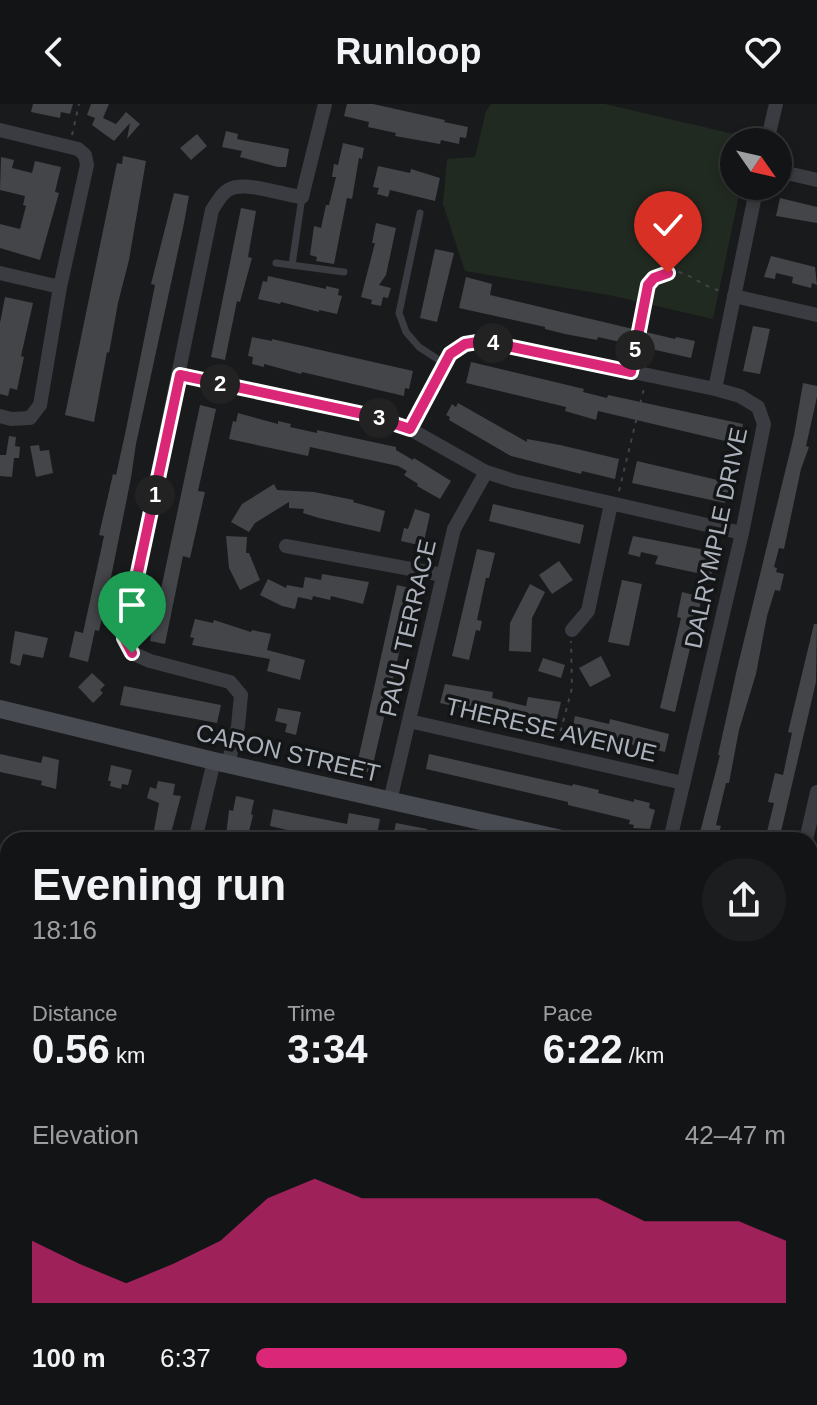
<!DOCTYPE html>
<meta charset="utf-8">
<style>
body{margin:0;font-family:Helvetica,sans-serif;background:#1c1d1e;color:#f1f3f6;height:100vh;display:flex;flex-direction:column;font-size:30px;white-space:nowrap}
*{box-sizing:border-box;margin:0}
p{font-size:26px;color:#9d9ea0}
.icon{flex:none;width:44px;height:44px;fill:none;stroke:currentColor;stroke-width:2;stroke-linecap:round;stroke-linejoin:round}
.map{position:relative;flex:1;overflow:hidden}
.sheet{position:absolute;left:0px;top:728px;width:818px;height:574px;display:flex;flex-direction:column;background:#131415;border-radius:24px 24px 0 0;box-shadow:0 4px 12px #0003,0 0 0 2px #323334}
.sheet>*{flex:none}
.needle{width:52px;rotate:124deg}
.controls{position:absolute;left:720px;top:24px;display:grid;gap:16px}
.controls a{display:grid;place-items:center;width:72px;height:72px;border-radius:50%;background:#131415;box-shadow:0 4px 12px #0003,0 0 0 2px #323334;font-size:40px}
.pin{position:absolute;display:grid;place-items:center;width:68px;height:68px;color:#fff;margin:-82px -34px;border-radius:50% 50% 50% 0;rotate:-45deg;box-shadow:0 0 8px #0007}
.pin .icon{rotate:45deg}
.km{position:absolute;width:40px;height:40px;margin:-20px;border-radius:50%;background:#222;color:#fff;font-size:22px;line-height:40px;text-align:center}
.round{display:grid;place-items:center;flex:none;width:84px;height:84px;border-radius:42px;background:#1c1d1e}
.head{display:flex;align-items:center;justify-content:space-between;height:136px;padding:0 32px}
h1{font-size:44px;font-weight:600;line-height:60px}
.stats{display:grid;grid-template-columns:repeat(3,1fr);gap:12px;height:136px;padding:8px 32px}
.stats div{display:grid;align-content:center}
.stats b{font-size:40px;font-weight:600}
.stats small{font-size:22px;font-weight:400}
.stats p{font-size:22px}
.chart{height:224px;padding:16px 32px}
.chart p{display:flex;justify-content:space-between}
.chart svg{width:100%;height:144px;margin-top:8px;fill:#db2777;opacity:.7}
ul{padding:0 32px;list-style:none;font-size:26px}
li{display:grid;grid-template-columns:128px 96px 1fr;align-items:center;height:60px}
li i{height:20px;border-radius:10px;background:#db2777}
header{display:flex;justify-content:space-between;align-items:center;height:104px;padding:0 32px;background:#131415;font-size:36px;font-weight:600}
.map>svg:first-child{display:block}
.green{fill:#212a21}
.building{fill:#434549}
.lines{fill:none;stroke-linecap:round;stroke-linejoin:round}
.path{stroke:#404348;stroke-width:2;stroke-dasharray:4 6;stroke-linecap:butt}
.lane{stroke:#3a3c41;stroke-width:7}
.street{stroke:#3a3c41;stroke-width:14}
.secondary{stroke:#484b51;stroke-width:18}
.route-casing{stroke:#fff;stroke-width:16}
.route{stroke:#db2777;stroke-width:10}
.labels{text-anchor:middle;stroke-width:7;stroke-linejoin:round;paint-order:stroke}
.street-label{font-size:24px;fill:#abb2bc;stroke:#141517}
</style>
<header><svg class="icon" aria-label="back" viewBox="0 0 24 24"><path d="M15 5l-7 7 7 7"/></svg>Runloop<svg class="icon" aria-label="heart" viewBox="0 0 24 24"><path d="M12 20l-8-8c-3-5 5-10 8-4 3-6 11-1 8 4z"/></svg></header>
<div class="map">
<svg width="817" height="1301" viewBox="0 0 817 1301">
<rect width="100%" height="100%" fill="#191a1c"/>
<!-- green -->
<path class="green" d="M491,0H605L751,34L750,38H734V82H741L713,215L609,191L465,167L443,100L447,55L475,53L486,7Z
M0,852L8,857V1294H108L141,1301H0Z"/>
<!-- building -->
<path class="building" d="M33,0H73L70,10L61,8L60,14L31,8Z
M91,0H109L103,14L116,20L126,8L140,20L127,35L130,19L114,37L92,21L95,14L87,11Z
M347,0H373L445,16L444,18L468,23L466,34L460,33L459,40L441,36L440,40L395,32L396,29L368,23L369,18L344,12Z
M226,27L238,30L237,35L289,45L286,63H278L240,53L242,47L222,43Z
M197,30L207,42L191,56L180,44Z
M343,39L364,44L362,55L359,54L352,95L347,94L334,160L316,157L317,153L310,151L314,122L321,124L326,101H329L336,73H332L334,60L338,61Z
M123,52L146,57L129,156L118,199L109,249L107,248L94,318L65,311L112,83L117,59L122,60Z
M1,53L14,56L12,64L32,69L35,57L61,63L55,88L59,89L40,156L0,144V120L20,125L26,102L23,101L25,92L0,86Z
M378,62L410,69L411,65L440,74L435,97L390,86L388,93L377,90L379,84L373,83Z
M174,89L189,92L183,124L136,340L131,374L106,498L99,527L95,526L88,558L69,553L75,527L83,529L104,432L99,431L113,370L116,371L125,330L155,181L151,180Z
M780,94L817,103V119L776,112Z
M241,104L256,107L248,153L252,154L240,198L237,197L225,256L211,253Z
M376,119L396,124L386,171L379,181L391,184L388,194L383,193L381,202L371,200L372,196L361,193L375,139H372Z
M435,145L454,149L437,218L420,214Z
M771,152L815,163L817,181L812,179L811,184L792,179L793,173L776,169L775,175L764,173Z
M268,172L326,185V182L339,185L338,191L342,192L337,210L319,206V208L281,198L280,200L258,195L263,177L267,178Z
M466,173L492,180L490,191L675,235L676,233L695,237L691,254L598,233L597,236L565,230L545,225V223L459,204Z
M5,193L33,199L21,252L24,253L17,286L10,284L8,292L0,290V219Z
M753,222L770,225L760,270L743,267Z
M252,233L272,237V235L413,267L409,285L405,284L404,292L302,268L301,270L264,260V263L252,260L253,253L248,252Z
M471,258L584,285L583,288L607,294L608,291L743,320L738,340L598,307L596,316L565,307L566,303L466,279Z
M803,279L817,282V293L806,342L809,343L801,365L784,445L779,444L774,463L777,464L776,468L784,470L780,487L775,486L767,512L756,570L739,626L729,679H726L716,721L721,722L717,736H698L720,651H718L737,565L794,331Z
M458,299L527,338V335L560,341L619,355L615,375L582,367L581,370L511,352L449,316L450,313L446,311L452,300L456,303Z
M200,301L216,305L198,387L205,388L190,454L183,452L165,540L150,537Z
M238,309L278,320V317L291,320L290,323L317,329V326L396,343V346L413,356L414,354L451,377L440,395L417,382L418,380L404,371L407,367L398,362L310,343L308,352L229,335L233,317L236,318Z
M9,332L16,333L15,342L20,343L19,354H14L12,373L0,372V351H6Z
M39,341L40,347L49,346L53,369L36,373L30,342Z
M637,357L730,379L725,399L632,379Z
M274,380L277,386L314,388L354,396L353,398L385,407L380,428L319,414L303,409L304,405L289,404V398L255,419L249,428L231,418L242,400Z
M493,400L584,421L580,440L489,417Z
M415,405L430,410L423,442L401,437L404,424L408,425Z
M226,432L247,433L246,449H249L260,476L240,486L229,464Z
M633,432L716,448L711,472L655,460L658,452L641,448L640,453L628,450Z
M477,445L495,449L489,474H486L477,516L482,517L480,527L476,526L469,556L452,552Z
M559,457L573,476L552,490L539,471Z
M322,470L369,478L363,500L331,492L330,496L313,492L312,496L298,493L295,505L282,502L260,491L268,475L286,484L287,481L303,484L305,473L321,476Z
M622,476L642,480L629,542L608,538Z
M530,480L545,488L532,514L531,548L509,547L510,519Z
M397,481L414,485L371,669L356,665Z
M682,488L702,493L675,608L660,604L681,514L677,513Z
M195,515L213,519L214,516L251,528L252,526L271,530L267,546L305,556L300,576L267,567L270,555L192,541L194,534L190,533Z
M814,520H817L816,578L779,736H765L774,699L768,698L775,669L783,671L792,629L788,628Z
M15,527L48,534L43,554L23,550L20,562L10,559Z
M601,552L611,572L590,583L579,564Z
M543,554L565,561L561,574L538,567Z
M92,569L105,581L100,586L103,589L93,599L78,583Z
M445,580L493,588L492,594L526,602L528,593L561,598L555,623L498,610L499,607L481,603L480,608L440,599Z
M124,582L221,601L217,619L120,601Z
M278,604L301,608L296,631L285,628L287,620L275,617Z
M575,612L609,620L610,615L669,630L665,648L595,632L594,635L571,630Z
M0,650L41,659L43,652L59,656L56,685L41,681L42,677L0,668Z
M429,650L572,682L573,680L599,686L598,689L634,698V695L650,699L649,704L655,706L650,725L633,724L634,721L629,720L630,716L568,701V698L426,665Z
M111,661L132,666L128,681L122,680L121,685L110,682L111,677H108Z
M158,677L175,680L173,691L181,692L171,729L154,726L159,699L147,694L150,683L156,685Z
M236,692L254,696L251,710L253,711L247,736H233V734L226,732L229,706L233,707Z
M273,705L347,720L349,709L380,715L376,736L332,727L330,736L270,722Z
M396,719L427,725L425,736H392Z"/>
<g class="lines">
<!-- path -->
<path class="path" d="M72,31L79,0
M634,254L648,181C673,148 696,183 722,187
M619,387L644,284
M558,637L572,584L571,537"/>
<!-- lane -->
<path class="lane" d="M420,109L399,209L406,228L419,243L445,260
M276,159L344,168
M292,161L302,93"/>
<!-- street -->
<path class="street" d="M0,26L78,45L85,51L87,61L60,183L40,301L30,314L11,315L0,312
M767,38L776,0
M778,67L817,76
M0,169L60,183
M734,192L817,211
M180,271L368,311L410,325L486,368L514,377L742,429
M715,285L757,82
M410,325L450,250L465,240L484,237L715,285L740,292L758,303L764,320L742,429L670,736
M286,442L443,471
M572,526L588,507L611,400
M409,617L683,679
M228,659L238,622L241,591L230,578L150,557L132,549L124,534L212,106C216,100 221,90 228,86C245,76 281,91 302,93L325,0
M390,697L454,425L486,368
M195,736L214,657
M806,736L817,688
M810,961L817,962
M810,1097L817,1099
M810,1276L817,1287
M430,1294L461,1301"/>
<!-- secondary -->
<path class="secondary" d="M0,605L214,657L566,736
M810,790L817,792"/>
</g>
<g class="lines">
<!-- route casing -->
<g class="route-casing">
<path id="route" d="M132,549L124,534L180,271L368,311L410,325L450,250L465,240L484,237L631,268L648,181L654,174L668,169"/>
</g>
<!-- route -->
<use href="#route" class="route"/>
</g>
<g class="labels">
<!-- street labels -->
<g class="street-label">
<text transform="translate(716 434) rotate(-78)" y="8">DALRYMPLE DRIVE</text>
<text transform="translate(408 524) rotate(-77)" y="8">PAUL TERRACE</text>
<text transform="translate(551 626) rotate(13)" y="8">THERESE AVENUE</text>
<text transform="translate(288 649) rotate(13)" y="8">CARON STREET</text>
</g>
</g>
</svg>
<div class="controls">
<a><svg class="needle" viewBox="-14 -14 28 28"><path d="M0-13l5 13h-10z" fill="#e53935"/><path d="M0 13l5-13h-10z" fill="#9d9ea0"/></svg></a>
</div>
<div class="pin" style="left:132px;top:549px;background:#1e9e55"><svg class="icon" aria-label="arrive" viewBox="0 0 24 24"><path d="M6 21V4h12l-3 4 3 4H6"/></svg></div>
<div class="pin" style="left:668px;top:169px;background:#d93025"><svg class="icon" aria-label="check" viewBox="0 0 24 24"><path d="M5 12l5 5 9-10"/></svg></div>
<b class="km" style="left:155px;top:391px">1</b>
<b class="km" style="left:220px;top:280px">2</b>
<b class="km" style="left:379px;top:314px">3</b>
<b class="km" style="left:493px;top:239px">4</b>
<b class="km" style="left:635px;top:246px">5</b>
<section class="sheet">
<div class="head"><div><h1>Evening run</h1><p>18:16</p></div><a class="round"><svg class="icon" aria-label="share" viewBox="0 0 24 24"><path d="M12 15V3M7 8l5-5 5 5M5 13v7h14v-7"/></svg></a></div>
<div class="stats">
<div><p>Distance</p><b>0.56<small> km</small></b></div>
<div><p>Time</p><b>3:34</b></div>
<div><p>Pace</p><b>6:22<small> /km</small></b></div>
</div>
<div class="chart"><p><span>Elevation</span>42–47 m</p>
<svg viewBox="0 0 160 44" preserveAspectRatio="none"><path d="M0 44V25L10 32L20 38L30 32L40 25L50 12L60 6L70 12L80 12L90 12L100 12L110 12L120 12L130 19L140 19L150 19L160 25V44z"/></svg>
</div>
<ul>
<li><b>100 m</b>6:37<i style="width:70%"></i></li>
</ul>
</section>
</div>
